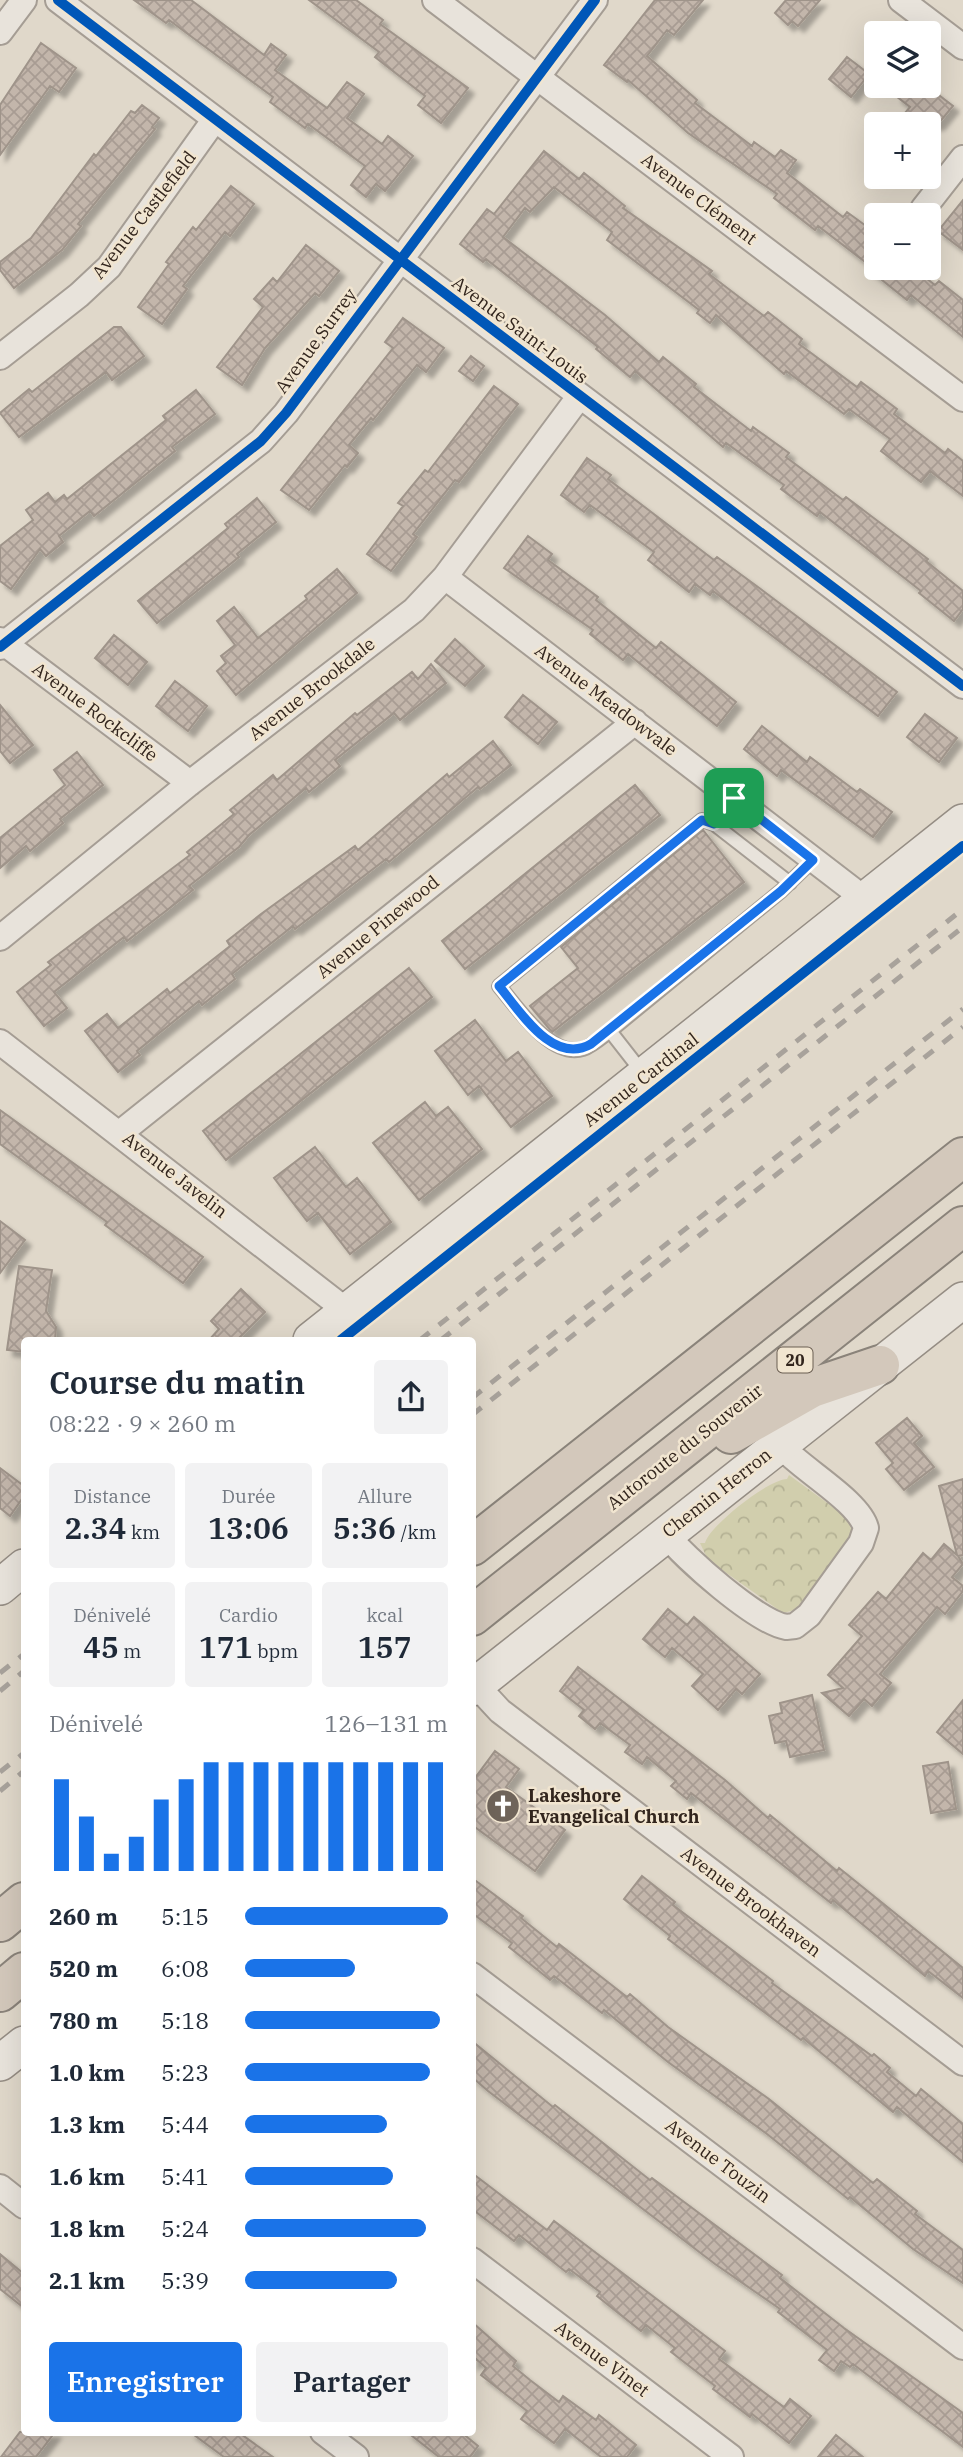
<!DOCTYPE html>
<html lang="fr">
<meta charset="utf-8">
<style>
body{margin:0;font-family:"IBM Plex Serif",serif;background:#f2f2f3;color:#1f2937;height:100vh;display:flex;flex-direction:column;font-size:26px;white-space:nowrap}
*{box-sizing:border-box;margin:0}
p{font-size:23px;color:#747a83}
.icon{flex:none;width:38px;height:38px;fill:none;stroke:currentColor;stroke-width:2;stroke-linecap:round;stroke-linejoin:round}
.map{position:relative;flex:1;overflow:hidden}
.sheet{position:absolute;left:21px;top:1337px;width:455px;height:1099px;display:flex;flex-direction:column;background:#fff;border-radius:7px;box-shadow:0 7px 28px #0002}
.sheet>*{flex:none}
.tools{position:absolute;left:864px;top:21px;display:grid;gap:14px}
.tools a{display:grid;place-items:center;width:77px;height:77px;border-radius:7px;background:#fff;box-shadow:0 7px 28px #0002;font-size:35px}
.pin{position:absolute;display:grid;place-items:center;width:60px;height:60px;color:#fff;margin:-30px;border-radius:14px;box-shadow:0 4px 10px #0006}
.round{display:grid;place-items:center;flex:none;width:74px;height:74px;border-radius:7px;background:#f2f2f3}
.overview{display:flex;align-items:center;justify-content:space-between;height:119px;padding:0 28px}
h1{font-size:32px;font-weight:600;line-height:52px}
.stats{display:grid;grid-template-columns:repeat(3,1fr);gap:10px;height:119px;padding:7px 28px}
.stats div{display:grid;align-content:center;border-radius:7px;background:#f2f2f3;text-align:center}
.stats b{font-size:30px;font-weight:600}
.stats small{font-size:19px;font-weight:400}
.stats p{font-size:19px}
.chart{height:196px;padding:14px 28px}
.chart p{display:flex;justify-content:space-between}
.chart svg{width:100%;height:126px;margin-top:7px;stroke:#1a73e8;stroke-width:6}
.action{display:flex;gap:14px;margin-top:auto;padding:14px 28px}
.action a{flex:1;height:80px;border-radius:7px;background:#1a73e8;color:#fff;font-size:28px;font-weight:600;line-height:80px;text-align:center}
.action a+a{background:#f2f2f3;color:#1f2937}
ul{padding:0 28px;list-style:none;font-size:23px}
li{display:grid;grid-template-columns:112px 84px 1fr;align-items:center;height:52px}
li i{height:18px;border-radius:9px;background:#1a73e8}
.map>svg:first-child{display:block}
.forest{fill:url(#forest-crowns)}
.building{fill:url(#building-cross-hatch);stroke:#9f948a;stroke-width:2;filter:url(#shadow)}
.lines{fill:none;stroke-linecap:round;stroke-linejoin:round}
.lane-casing{stroke:#a59d94;stroke-width:16}
.street-casing{stroke:#a59d94;stroke-width:28}
.secondary-casing{stroke:#958d84;stroke-width:38}
.highway-casing{stroke:#8a837a;stroke-width:42}
.lane{stroke:#e8e3db;stroke-width:12}
.street{stroke:#e8e3db;stroke-width:24}
.secondary{stroke:#e8e3db;stroke-width:35}
.highway{stroke:#d3c8bb;stroke-width:38}
.rail{stroke:#a8a29b;stroke-width:5;stroke-dasharray:12 12;stroke-linecap:butt}
.cycleway-casing{stroke:#f1e5d0;stroke-width:15}
.cycleway{stroke:#0057b8;stroke-width:10}
.route-casing{stroke:#fff;stroke-width:14}
.route{stroke:#1a73e8;stroke-width:9}
.labels{text-anchor:middle;stroke-width:5;stroke-linejoin:round;paint-order:stroke}
.shield{fill:#f1e5d0;stroke:#6b5f53;stroke-width:2}
.shield-label{font-size:16px;font-weight:bold;fill:#32251d}
.street-label{font-size:18px;fill:#32251d;stroke:#f1e5d0}
.poi-label{font-size:18px;font-weight:bold;fill:#32251d;stroke:#f1e5d0;text-anchor:start}
</style>
<div class="map">
<svg width="963" height="2457" viewBox="0 0 963 2457">
<defs>
<pattern id="forest-crowns" width="20" height="18" patternUnits="userSpaceOnUse" patternTransform="scale(1.75)"><rect width="20" height="18" fill="#d1cead"/><path d="M2 6a3 3 0 1 1 6 0M12 15a3 3 0 1 1 6 0" fill="none" stroke="#b4b194"/></pattern>
<pattern id="building-cross-hatch" width="8" height="8" patternUnits="userSpaceOnUse" patternTransform="scale(1.75)"><rect width="8" height="8" fill="#c3b6ab"/><path d="M0 0l8 8M0 8l8-8" fill="none" stroke="#a89c93"/></pattern>
<filter id="shadow"><feDropShadow dx="6" dy="6" stdDeviation="2" flood-color="#0004"/></filter>
</defs>
<rect width="100%" height="100%" fill="#e0d8ca"/>
<!-- forest -->
<path class="forest" d="M789,1475L848,1518L852,1532L850,1540L799,1609L783,1613L708,1560L700,1543H705C709,1526 769,1479 787,1479Z"/>
<!-- building -->
<path class="building" d="M134,0H191L264,55L271,44L286,55L275,70L327,108L347,82L364,94L347,118L382,144L388,136L413,156L385,191L376,184L366,197L351,185L365,166L308,124L305,128L270,102L273,97L169,20L166,23Z
M309,0H356L383,20L380,24L468,88L441,123L418,105L425,96L375,57L379,52Z
M655,0H703L674,35L667,30L647,56L697,100L695,103L752,146L754,142L775,157L781,150L796,160L787,173L843,217L847,212L877,234V268H913L935,285L939,281L963,300V337L911,295L907,300L867,268H873L818,226L815,230L774,198L777,194L688,133L628,80L627,82L604,65Z
M786,0H820L798,26L792,21L788,25L775,13Z
M41,43L76,68L59,92L50,86L0,155V105Z
M847,57L869,74L851,97L829,79Z
M905,86H927L953,106L938,124H896L910,107L896,96Z
M142,105L159,118L152,127L155,129L78,224L81,226L62,250L14,288L0,270V262L31,238L94,154L96,156L131,111L135,113Z
M544,151L579,179L584,173L625,206L623,208L712,271L709,274L764,316L768,312L802,339L799,344L857,387L861,382L897,409L894,414L945,453L948,449L963,461V496L930,471L921,482L881,451L890,439L849,409L844,414L786,371L784,374L716,315L710,323L697,313L699,310L607,240L612,232L554,187L530,212L525,208L503,237L605,315L659,362L663,357L696,384L694,387L751,431L753,427L789,453L786,457L843,500L846,497L928,559L926,561L963,591V609L954,621L919,593L921,591L820,512L817,516L781,489L784,485L726,443L723,447L635,371L630,377L596,349L598,347L486,259L483,262L460,244L487,209L494,214Z
M231,186L254,204L230,236L225,232L183,286L187,289L162,324L138,307L169,264L166,262L193,227L196,230Z
M963,200V250L938,231Z
M306,245L339,271L319,296L315,293L265,348L242,385L217,367L263,307L254,299L273,278L277,282Z
M403,318L444,348L426,372L417,365L373,420L371,418L349,445L358,453L347,467L345,465L309,510L281,490L393,348L385,342Z
M114,327H121L144,356L112,380L106,372L19,437L0,413L29,389L32,392Z
M471,356L484,366L473,381L459,371Z
M494,386L518,404L459,482L455,480L413,534L417,537L391,571L367,554L403,506L398,503L425,470L428,472Z
M196,390L215,414L172,447L175,451L94,516L90,511L59,536L63,542L46,556L40,549L11,589L0,581V546L33,520L26,510L48,493L55,502L64,495L67,499L166,420L163,416Z
M587,458L611,475L608,479L714,560L717,557L758,587L897,692L878,716L713,591L710,595L695,584L689,592L648,560L654,552L590,505L584,512L561,495Z
M257,498L276,522L237,554L239,557L157,623L138,601L228,528L225,524Z
M528,536L552,554L548,560L598,597L596,600L656,648L661,642L736,702L717,726L628,654L623,660L590,634L593,630L504,568Z
M337,569L357,593L236,695L217,671L226,663L221,656L235,645L217,621L234,607L258,638L307,599L305,596Z
M114,635L147,662L128,685L95,658Z
M455,639L484,666L465,686L435,661Z
M431,664L446,683L400,720L394,713L335,760L340,766L309,792L306,788L249,835L239,847L189,886L193,890L127,941L124,937L54,992L67,1008L44,1026L17,992L51,965L48,962L190,855L187,852L234,814L230,810L273,775L277,780L355,713L357,715L412,672L418,679Z
M175,681L207,706L188,731L156,706Z
M523,695L557,722L538,744L505,717Z
M0,705L33,745L10,763L0,751Z
M925,714L957,738L939,762L907,737Z
M762,726L807,762L810,757L857,792L860,789L892,812L873,837L781,770L777,776L744,749Z
M493,741L511,765L480,789L478,787L389,862L386,859L295,929L293,926L232,974L235,979L202,1005L199,1001L137,1051L140,1055L118,1072L85,1031L107,1014L118,1028L167,989L170,993L230,946L227,941L261,914L355,846L358,850L447,774L449,777Z
M77,752L103,785L60,819L63,823L30,851L26,846L0,868V838L65,785L54,770Z
M635,785L660,815L465,969L442,941Z
M703,830L744,882L552,1032L530,1006L578,968L561,947Z
M409,968L432,997L226,1160L203,1131Z
M475,1020L506,1061L518,1052L552,1096L511,1127L479,1086L468,1095L435,1051Z
M425,1102L436,1116L448,1107L482,1149L419,1200L373,1143Z
M0,1110L203,1257L183,1283L105,1225L107,1222L0,1144Z
M315,1147L346,1187L357,1178L391,1222L350,1254L318,1213L307,1221L274,1178Z
M0,1221L25,1240L0,1273Z
M19,1266L52,1270L46,1311L56,1327L55,1340H24V1352L7,1350Z
M241,1289L265,1312L237,1340H209L219,1329L211,1321Z
M907,1418L922,1436L914,1443L934,1467L904,1490L886,1469L893,1463L876,1443Z
M0,1468L24,1486V1496L10,1516L0,1508Z
M963,1479V1555L958,1556L963,1564L952,1577L963,1586V1591L945,1614L937,1607L880,1674L891,1683L872,1706L864,1699L849,1716L822,1693L843,1688L828,1675L862,1636L849,1625L878,1592L886,1599L923,1553L931,1560L944,1544L957,1555L939,1486Z
M668,1609L687,1625L694,1617L760,1674L742,1694L736,1689L718,1710L692,1686L703,1674L672,1648L665,1657L643,1639Z
M578,1667L725,1780L768,1818L770,1815L837,1871L839,1868L963,1968V1998L928,1971L925,1976L833,1900L831,1903L691,1793L687,1799L671,1786L676,1781L647,1757L642,1764L625,1752L630,1745L600,1723L595,1729L579,1716L584,1710L560,1691Z
M812,1695L824,1750L790,1757L786,1741L775,1743L769,1716L782,1713L780,1703Z
M963,1700V1754L937,1732Z
M495,1751L519,1769L506,1787L565,1830L535,1871L472,1825V1782Z
M948,1762L956,1809L931,1813L923,1766Z
M642,1876L675,1902L673,1905L773,1981L772,1983L872,2056L874,2054L890,2068L887,2072L916,2096L921,2089L963,2124V2162L897,2107L893,2112L803,2038L801,2040L668,1939L670,1936L624,1899Z
M472,1878L523,1916L521,1918L557,1947L559,1944L627,1997L630,1994L668,2027L769,2099L873,2183L877,2179L917,2211L915,2214L963,2250V2283L913,2249L850,2197L848,2199L767,2134L668,2062L604,2010L602,2013L554,1976L550,1980L509,1947L512,1943L472,1913Z
M472,2041L553,2107L555,2105L650,2180L652,2178L782,2275L780,2278L844,2328L963,2413V2447L853,2364L850,2367L841,2361L834,2371L819,2360L827,2350L778,2312L780,2309L715,2264L488,2091L472,2077Z
M472,2173L547,2230L554,2221L633,2281L725,2351L719,2359L784,2407L790,2399L811,2416L789,2443L752,2414L750,2417L713,2389L715,2386L671,2352L675,2348L646,2325L641,2331L597,2296L600,2292L569,2269L566,2272L519,2235L514,2241L472,2209Z
M0,2254L24,2274V2308L0,2289Z
M472,2322L516,2361L513,2366L530,2380L559,2402L563,2396L596,2420L599,2415L636,2445L627,2457H601L565,2429L554,2443L521,2419L527,2411L481,2375L486,2368L476,2359L472,2364Z
M20,2432H55L36,2457H1Z
M190,2432H238L273,2457H224Z
M407,2432H461L478,2446L470,2457H439Z
M836,2435L863,2457H818Z"/>
<g class="lines">
<!-- lane casing -->
<g class="lane-casing">
<path id="lane" d="M734,798L714,824L790,883
M610,1031C602,1037 592,1046 583,1049C551,1059 517,1007 499,986L702,820L714,824
M642,1072L610,1031L781,891L813,860"/>
</g>
<!-- street casing -->
<g class="street-casing">
<path id="street" d="M58,0L963,686
M435,0L963,399
M901,0L963,47
M0,32L24,0
M923,209L963,158
M0,357L79,295L109,267L215,119
M445,577L866,900
M0,640L190,783
M0,647L261,441L286,413L595,0
M0,938L190,783L414,610L445,577L579,397
M0,1042L347,1311
M120,1133L635,722
M666,1534C684,1558 757,1622 786,1627L795,1626L809,1615L861,1543L866,1528C859,1501 801,1469 780,1445
M476,1685L500,1711L963,2063
M472,1975L963,2347
M0,2187L24,2206
M472,2260L731,2457
M323,2432L356,2457"/>
</g>
<!-- secondary casing -->
<g class="secondary-casing">
<path id="secondary" d="M311,1340L963,822
M0,1587L24,1567
M472,1688L963,1300
M0,2063L24,2044"/>
</g>
<!-- highway casing -->
<g class="highway-casing">
<path id="highway" d="M731,1434L812,1388L880,1365
M472,1546L963,1157
M472,1616L963,1226
M0,1922L24,1902
M0,1992L24,1972"/>
</g>
<!-- lane -->
<use href="#lane" class="lane"/>
<!-- street -->
<use href="#street" class="street"/>
<!-- secondary -->
<use href="#secondary" class="secondary"/>
<!-- highway -->
<use href="#highway" class="highway"/>
<!-- rail -->
<path class="rail" d="M420,1340L963,909
M441,1340L963,927
M472,1398L963,1009
M472,1415L963,1027
M0,1673L24,1654
M0,1691L24,1671
M0,1772L24,1753
M0,1791L24,1771"/>
<!-- cycleway casing -->
<g class="cycleway-casing">
<path id="cycleway" d="M58,0L963,686
M0,647L261,441L286,413L595,0
M341,1340L963,846"/>
</g>
<!-- cycleway -->
<use href="#cycleway" class="cycleway"/>
</g>
<g class="lines">
<!-- route casing -->
<g class="route-casing">
<path id="route" d="M734,798L813,860L781,891L591,1044C553,1066 520,1011 499,986L702,820L714,824Z"/>
</g>
<!-- route -->
<use href="#route" class="route"/>
</g>
<!-- icons -->
<defs>
<g id="church-disc" transform="scale(1.75)"><circle r="9.5" fill="#6f645a" stroke="#f1e5d0"/><path d="M-1.2-6h2.4v3.5h3.3v2.4h-3.3V6h-2.4V-.1h-3.3v-2.4h3.3Z" fill="#fff"/></g>
</defs>
<g fill-rule="evenodd">
<use href="#church-disc" x="503" y="1806"/>
</g>
<g class="labels">
<!-- shield labels -->
<rect class="shield" x="777.5" y="1347.5" width="35" height="25" rx="5"/>
<g class="shield-label">
<text x="795" y="1366">20</text>
</g>
<!-- street labels -->
<g class="street-label">
<text transform="translate(699 199) rotate(37)" y="6">Avenue Clément</text>
<text transform="translate(144 215) rotate(-52)" y="6">Avenue Castlefield</text>
<text transform="translate(520 330) rotate(37)" y="6">Avenue Saint-Louis</text>
<text transform="translate(316 341) rotate(-54)" y="6">Avenue Surrey</text>
<text transform="translate(312 689) rotate(-38)" y="6">Avenue Brookdale</text>
<text transform="translate(606 700) rotate(37)" y="6">Avenue Meadowvale</text>
<text transform="translate(95 712) rotate(37)" y="6">Avenue Rockcliffe</text>
<text transform="translate(378 927) rotate(-39)" y="6">Avenue Pinewood</text>
<text transform="translate(641 1080) rotate(-38)" y="6">Avenue Cardinal</text>
<text transform="translate(175 1175) rotate(38)" y="6">Avenue Javelin</text>
<text transform="translate(685 1447) rotate(-38)" y="6">Autoroute du Souvenir</text>
<text transform="translate(717 1493) rotate(-38)" y="6">Chemin Herron</text>
<text transform="translate(751 1902) rotate(37)" y="6">Avenue Brookhaven</text>
<text transform="translate(718 2161) rotate(37)" y="6">Avenue Touzin</text>
<text transform="translate(602 2359) rotate(37)" y="6">Avenue Vinet</text>
</g>
<!-- poi labels -->
<g class="poi-label">
<text x="528" y="1802">Lakeshore<tspan x="528" dy="21">Evangelical Church</tspan></text>
</g>
</g>
</svg>
<div class="tools">
<a><svg class="icon" aria-label="layers" viewBox="0 0 24 24"><path d="M12 4l9 5-9 5-9-5zM3 14l9 5 9-5"/></svg></a>
<a>+</a>
<a>−</a>
</div>
<div class="pin" style="left:734px;top:798px;background:#1e9e55"><svg class="icon" aria-label="arrive" viewBox="0 0 24 24"><path d="M6 21V4h12l-3 4 3 4H6"/></svg></div>
<section class="sheet">
<div class="overview"><div><h1>Course du matin</h1><p>08:22 · 9 × 260 m</p></div><a class="round"><svg class="icon" aria-label="share" viewBox="0 0 24 24"><path d="M12 15V3M7 8l5-5 5 5M5 13v7h14v-7"/></svg></a></div>
<div class="stats">
<div><p>Distance</p><b>2.34<small> km</small></b></div>
<div><p>Durée</p><b>13:06</b></div>
<div><p>Allure</p><b>5:36<small> /km</small></b></div>
</div>
<div class="stats">
<div><p>Dénivelé</p><b>45<small> m</small></b></div>
<div><p>Cardio</p><b>171<small> bpm</small></b></div>
<div><p>kcal</p><b>157</b></div>
</div>
<div class="chart"><p><span>Dénivelé</span>126–131 m</p>
<svg viewBox="0 0 160 44" preserveAspectRatio="none"><path d="M5 44V12M15 44V25M25 44V38M35 44V32M45 44V19M55 44V12M65 44V6M75 44V6M85 44V6M95 44V6M105 44V6M115 44V6M125 44V6M135 44V6M145 44V6M155 44V6"/></svg>
</div>
<ul>
<li><b>260 m</b>5:15<i style="width:100%"></i></li>
<li><b>520 m</b>6:08<i style="width:54%"></i></li>
<li><b>780 m</b>5:18<i style="width:96%"></i></li>
<li><b>1.0 km</b>5:23<i style="width:91%"></i></li>
<li><b>1.3 km</b>5:44<i style="width:70%"></i></li>
<li><b>1.6 km</b>5:41<i style="width:73%"></i></li>
<li><b>1.8 km</b>5:24<i style="width:89%"></i></li>
<li><b>2.1 km</b>5:39<i style="width:75%"></i></li>
</ul>
<div class="action"><a>Enregistrer</a><a>Partager</a></div>
</section>
</div>
